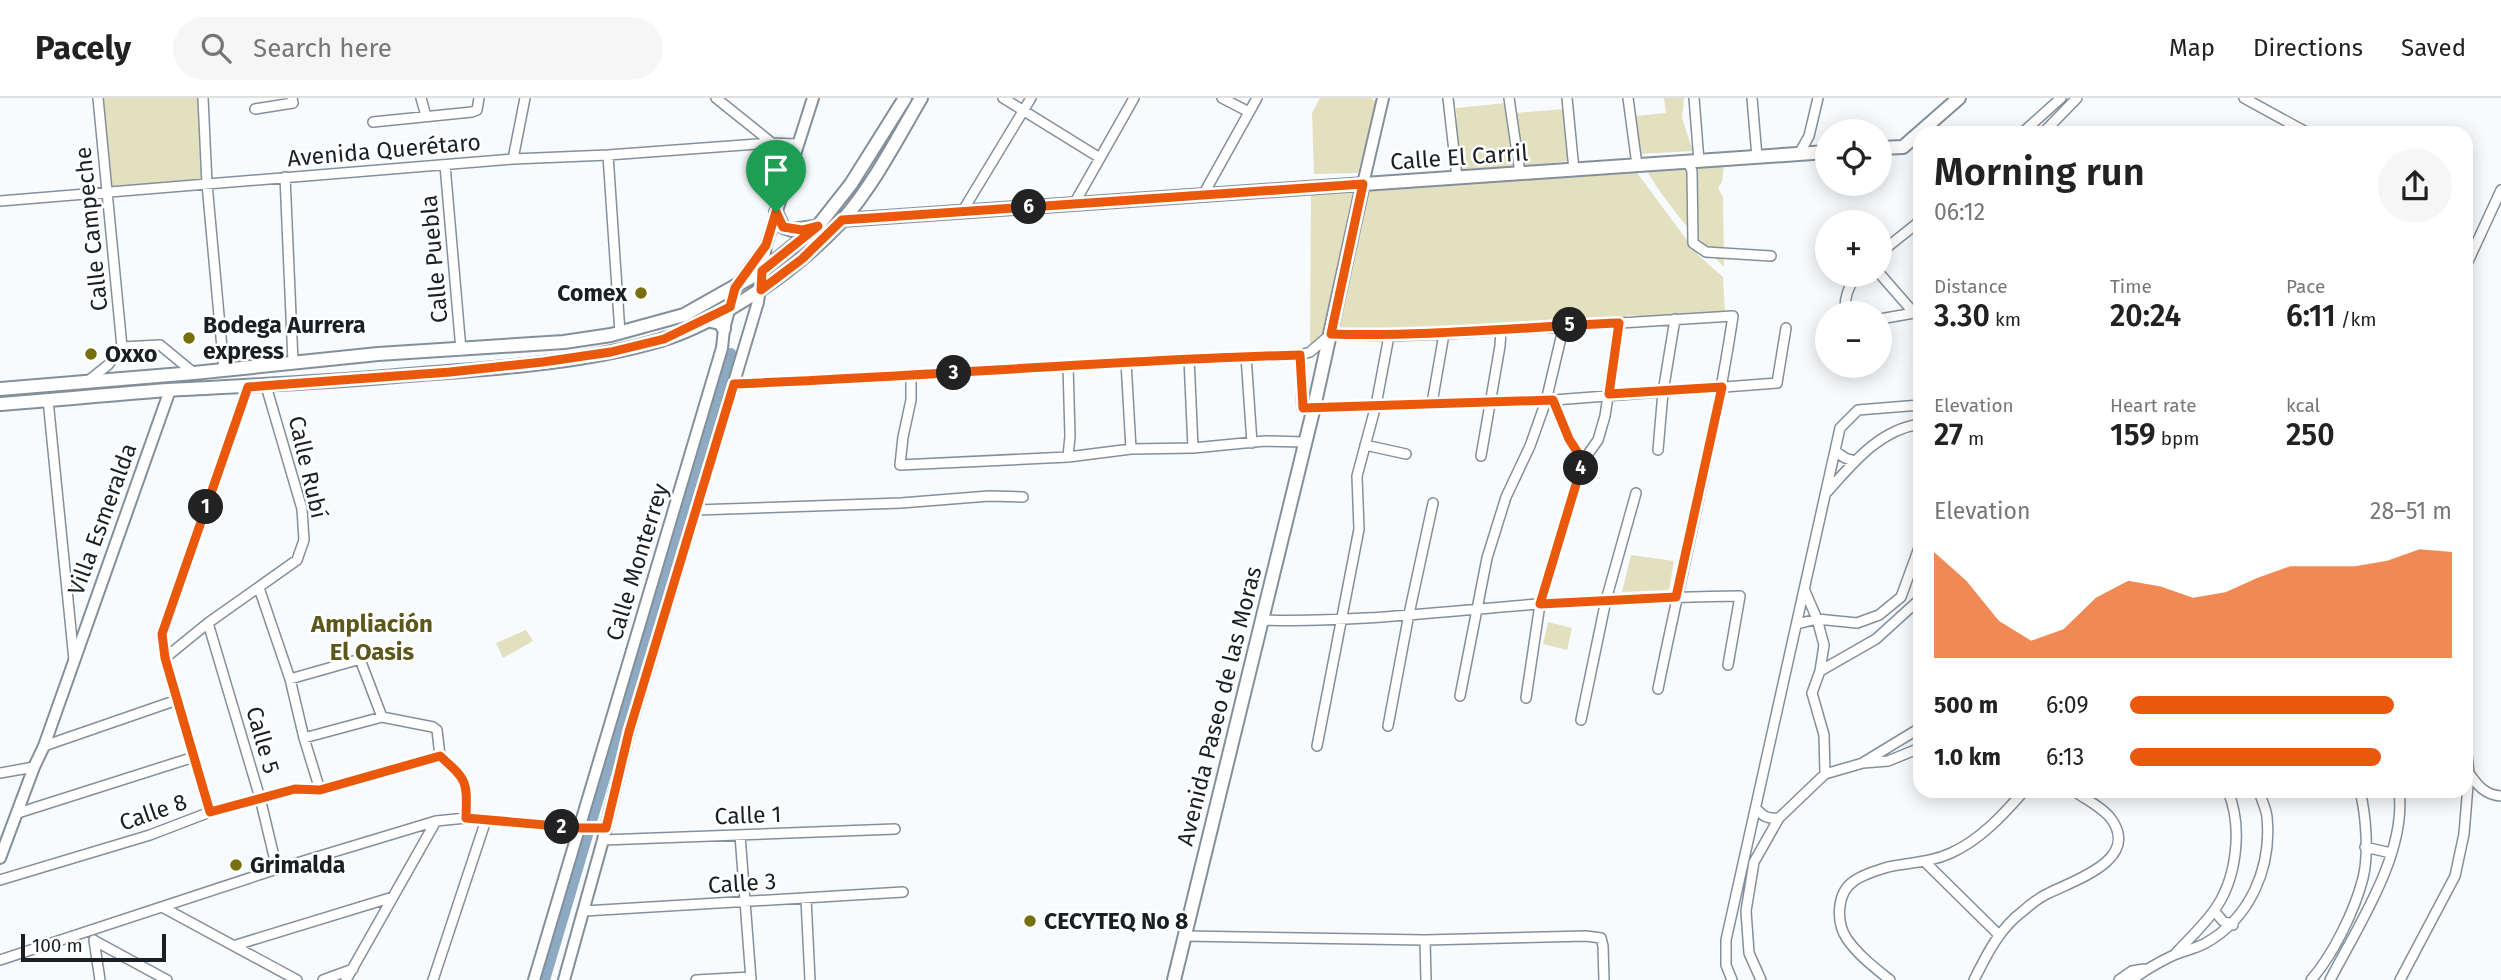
<!DOCTYPE html>
<meta charset="utf-8">
<style>
body{margin:0;font-family:"Fira Sans",sans-serif;background:#f6f6f6;color:#222;height:100vh;display:flex;flex-direction:column;font-size:26px;white-space:nowrap}
*{box-sizing:border-box;margin:0}
p{font-size:23px;color:#767676}
.icon{flex:none;width:38px;height:38px;fill:none;stroke:currentColor;stroke-width:2;stroke-linecap:round;stroke-linejoin:round}
.map{position:relative;flex:1;overflow:hidden}
.side{position:absolute;left:1913px;top:28px;width:560px;height:672px;display:flex;flex-direction:column;background:#fff;border-radius:21px;box-shadow:0 4px 18px #0003}
.side>*{flex:none}
.buttons{position:absolute;left:1815px;top:21px;display:grid;gap:14px}
.buttons a{display:grid;place-items:center;width:77px;height:77px;border-radius:50%;background:#fff;box-shadow:0 4px 18px #0003;font-size:35px}
.scale{position:absolute;left:21px;bottom:18px;width:145px;box-sizing:border-box;padding-left:7px;border:4px solid #1a1f23;border-top:0;font-size:19px;line-height:24px;white-space:nowrap;color:#1a1f23;-webkit-text-stroke:5px #fff;paint-order:stroke}
.pin{position:absolute;display:grid;place-items:center;width:60px;height:60px;color:#fff;margin:-72px -30px;border-radius:50% 50% 50% 0;rotate:-45deg;box-shadow:0 0 7px #0007}
.pin .icon{rotate:45deg}
.km{position:absolute;width:35px;height:35px;margin:-18px;border-radius:50%;background:#222;color:#fff;font-size:19px;line-height:35px;text-align:center}
.round{display:grid;place-items:center;flex:none;width:74px;height:74px;border-radius:37px;background:#f6f6f6}
.summary{display:flex;align-items:center;justify-content:space-between;height:119px;padding:0 21px}
h1{font-size:38px;font-weight:600;line-height:52px}
.metrics{display:grid;grid-template-columns:repeat(3,1fr);gap:10px;height:119px;padding:7px 21px}
.metrics div{display:grid;align-content:center}
.metrics b{font-size:30px;font-weight:600}
.metrics small{font-size:19px;font-weight:400}
.metrics p{font-size:19px}
.chart{height:196px;padding:14px 21px}
.chart p{display:flex;justify-content:space-between}
.chart svg{width:100%;height:126px;margin-top:7px;fill:#ea580c;opacity:.7}
ul{padding:0 21px;list-style:none;font-size:23px}
li{display:grid;grid-template-columns:112px 84px 1fr;align-items:center;height:52px}
li i{height:18px;border-radius:9px;background:#ea580c}
header{display:flex;align-items:center;gap:42px;box-sizing:border-box;height:98px;padding:0 35px;background:#fff;border-bottom:2px solid #e0e0e0}
header strong{font-size:33px}
nav{display:flex;gap:38px;margin-inline-start:auto;font-size:24px}
.search{width:490px;height:63px;background:#f6f6f6;display:flex;align-items:center;gap:18px;box-sizing:border-box;padding:0 24px;border-radius:38px;color:#767676;font-size:26px}
.map>svg:first-child{display:block}
.green{fill:#e2e0be}
.lines{fill:none;stroke-linecap:round;stroke-linejoin:round}
.canal{stroke:#8daac2;stroke-width:10}
.minor-casing{stroke:#83909b;stroke-width:12}
.tertiary-casing{stroke:#83909b;stroke-width:14}
.secondary-casing{stroke:#83909b;stroke-width:16}
.minor{stroke:#fff;stroke-width:9}
.tertiary{stroke:#fff;stroke-width:10}
.secondary{stroke:#fff;stroke-width:12}
.route-casing{stroke:#fff;stroke-width:14}
.route{stroke:#ea580c;stroke-width:9}
.poi-dot{fill:#777010;stroke:#fff;stroke-width:2.5}
.labels{text-anchor:middle;stroke-width:5;stroke-linejoin:round;paint-order:stroke}
.street-label{font-size:23px;fill:#1a1f23;stroke:#fff}
.poi-label{font-size:23px;font-weight:bold;fill:#1a1f23;stroke:#fff;text-anchor:start}
.neighbourhood-label{font-size:24px;font-weight:bold;fill:#5c571b;stroke:#fff}
</style>
<header>
<strong>Pacely</strong>
<div class="search"><svg class="icon" aria-label="search" viewBox="0 0 24 24"><circle cx="10" cy="10" r="6"/><path d="M15 15l6 6"/></svg>Search here</div>
<nav><a>Map</a><a>Directions</a><a>Saved</a></nav>
</header>
<div class="map">
<svg width="2501" height="882" viewBox="0 0 2501 882">
<rect width="100%" height="100%" fill="#f8fbfe"/>
<!-- green -->
<path class="green" d="M99,0H202L206,85L106,93Z
M1320,0H1370L1377,4L1358,75L1314,76L1312,15Z
M1664,0H1684L1682,20L1693,53L1639,56L1636,18L1666,15Z
M1506,5L1514,68L1459,72L1456,10Z
M1564,11L1568,63L1522,68L1515,15Z
M1724,64L1722,84L1718,90L1723,99L1724,169C1694,138 1667,107 1645,70Z
M1632,68L1698,157L1723,179L1725,215L1681,216L1673,221L1628,217L1619,224L1516,228L1498,226L1474,231L1331,238L1366,88Z
M1359,88L1324,239L1310,251L1311,92Z
M1631,457L1674,463L1669,492L1622,494Z
M1548,524L1572,530L1567,552L1543,546Z
M526,532L533,543L503,560L496,545Z"/>
<g class="lines">
<!-- canal -->
<path class="canal" d="M545,882L731,255"/>
<!-- minor casing -->
<g class="minor-casing">
<path id="minor" d="M203,0L207,86L224,272
M421,0L426,18
M716,0L772,45L797,46
M1003,0L1100,60
M1222,0L1249,14
M1448,0L1457,80
M1509,0L1520,75
M1567,0L1574,72
M1628,0L1637,67
M1694,0L1699,63
M1752,0L1757,59
M2244,0L2308,35
M255,11L293,5L292,0
M373,24L472,14L477,12L479,0
M2022,35L2061,0
M2043,35L2077,0
M1799,56L1809,38L1818,0
M608,57L620,235
M513,61L525,0
M1688,64L1692,73L1693,145L1706,154L1771,158
M445,67L461,252
M285,79L293,264
M1203,97L1257,0
M0,103L513,61L608,57L772,45
M1074,106L1134,0
M962,114L1031,0
M1880,155L1920,123
M2466,168L2501,92
M1880,176L1914,215L1920,214
M1846,215C1843,201 1849,189 1856,177
M1880,221L1914,215
M122,249L160,247L194,275
M1300,257L1302,310L1554,302L1777,285L1786,230
M1246,258L1252,345
M1189,260L1193,350
M1126,264L1131,351
M911,278V302L903,339L900,367L1068,359L1131,351L1193,350L1265,343L1305,344
M88,283L108,267L122,249L98,0
M734,286C923,280 1111,262 1300,257L1310,254L1331,236L1389,238L1444,236L1733,218C1714,344 1683,467 1658,591
M48,302L74,562
M1554,302L1569,341L1583,363
M1432,305L1444,236
M1365,347L1406,356
M1658,352L1663,294L1675,221
M1835,353L1845,360L1855,363
M1481,358L1500,248L1501,232
M1068,359L1070,338L1068,267
M1827,394C1853,365 1879,332 1920,326
M696,412L901,405L989,398L1023,399
M259,490L290,581L304,640L320,692
M1805,493L1817,521L1824,547L1820,573L1812,595L1824,637L1825,676
M1262,522C1354,525 1446,513 1538,506C1605,501 1672,499 1740,498L1728,567
M208,525L260,700L277,771
M1797,526L1817,521L1857,525L1879,517L1901,499L1920,447
M165,560L208,525L297,462L304,442L302,411L266,288
M1820,573L1876,541L1920,501
M290,581L357,562L361,564L382,619
M1460,598L1487,460L1506,399L1530,348L1546,303L1564,227
M1526,600L1540,506L1583,363L1598,342L1605,318L1619,225
M1581,622L1606,502L1636,395
M1388,628L1409,516L1433,405
M304,640L382,619L433,629L437,632L440,658C468,683 467,682 466,720
M44,648L177,602
M1317,648L1359,431L1357,378L1376,307L1389,238
M1864,664L1920,630
M0,675L34,669
M2469,675C2477,687 2485,697 2501,698
M1756,710C1763,719 1768,721 1779,720
M210,714L165,560L162,536L248,289
M18,715L194,659
M740,737L751,882
M603,742L895,731
M2365,749L2391,755
M1926,765L1998,836
M0,782L150,737L210,714L260,700L295,691L320,692L440,658
M806,801L810,882
M164,810L297,882
M584,813L903,794
M2214,813L2223,823L2233,827
M1185,838L1425,842L1586,838L1601,840L1603,848L1604,882
M94,842L100,882
M1425,842L1426,882
M95,843L167,882
M236,847L393,799
M2176,855C2188,842 2202,829 2213,814C2237,782 2243,730 2228,693
M0,862L277,771L436,723L466,720L580,730H606
M323,882L353,871
M346,882L436,723
M433,882L486,722
M696,882L751,879
M1732,882L1726,867V842L1840,330L1858,312L1920,307
M1761,882L1749,855L1746,813L1754,764L1779,720L1825,676L1863,665L1888,663L1920,650
M1890,882C1875,870 1858,857 1847,841C1836,825 1836,795 1854,783C1862,777 1878,772 1888,769C1911,764 1929,765 1951,755C1980,742 2003,717 2024,693
M1974,882C1987,856 1999,831 2023,813C2031,806 2040,799 2049,795C2075,782 2139,762 2112,722C2104,710 2085,701 2074,693
M2119,882L2132,873L2144,871
M2132,882C2145,872 2159,864 2174,857C2183,853 2194,851 2204,846C2250,821 2272,770 2267,719C2266,710 2261,701 2259,693
M2311,882C2333,857 2355,812 2363,780C2369,756 2366,717 2360,693
M2330,882C2358,828 2407,755 2399,693
M2400,882L2455,778L2464,736L2469,675L2466,648"/>
</g>
<!-- tertiary casing -->
<g class="tertiary-casing">
<path id="tertiary" d="M1363,86L1383,0
M0,760L34,669L44,648L170,292
M534,882L722,250L724,231L735,190L764,150
M564,882L603,742L629,634L758,204L766,147L813,0"/>
</g>
<!-- secondary casing -->
<g class="secondary-casing">
<path id="secondary" d="M1880,50L1903,49L1959,0
M776,114L783,129L792,132L814,129
M842,122L1827,54
M706,222L720,225L724,231
M0,291L194,275L378,256L564,244L611,237L684,217L762,173L818,128L851,86L905,0
M0,306C56,302 112,296 168,292C240,288 312,285 384,279C477,271 572,268 661,242C695,232 731,211 760,192C789,173 817,149 841,124C873,88 897,41 921,0
M1174,882L1314,309L1363,86"/>
</g>
<!-- minor -->
<use href="#minor" class="minor"/>
<!-- tertiary -->
<use href="#tertiary" class="tertiary"/>
<!-- secondary -->
<use href="#secondary" class="secondary"/>
</g>
<g class="lines">
<!-- route casing -->
<g class="route-casing">
<path id="route" d="M1363,86L1331,236C1427,239 1523,229 1619,225L1609,296L1722,289L1676,499L1540,506L1583,363L1569,341L1553,302L1303,310L1300,257C1111,262 923,279 734,286L629,634L606,730H580L466,720C467,683 468,683 440,658L320,692L295,691L210,714L165,560L162,536L248,289L450,274L543,264L611,254L664,241L730,209L735,190L766,147L776,114L783,129L802,132L818,128L762,173L761,192L802,161L842,122Z"/>
</g>
<!-- route -->
<use href="#route" class="route"/>
</g>
<!-- markers -->
<g class="poi-dot">
<circle cx="641" cy="195" r="7"/>
<circle cx="189" cy="240" r="7"/>
<circle cx="91" cy="256" r="7"/>
<circle cx="236" cy="767" r="7"/>
<circle cx="1030" cy="823" r="7"/>
</g>
<g class="labels">
<!-- street labels -->
<g class="street-label">
<text transform="translate(384 52) rotate(-5)" y="8">Avenida Querétaro</text>
<text transform="translate(1459 59) rotate(-4)" y="8">Calle El Carril</text>
<text transform="translate(91 131) rotate(-96)" y="8">Calle Campeche</text>
<text transform="translate(434 161) rotate(-95)" y="8">Calle Puebla</text>
<text transform="translate(308 369) rotate(77)" y="8">Calle Rubí</text>
<text transform="translate(102 421) rotate(-70)" y="8">Villa Esmeralda</text>
<text transform="translate(637 464) rotate(-73)" y="8">Calle Monterrey</text>
<text transform="translate(1219 608) rotate(-76)" y="8">Avenida Paseo de las Moras</text>
<text transform="translate(263 642) rotate(74)" y="8">Calle 5</text>
<text transform="translate(153 714) rotate(-19)" y="8">Calle 8</text>
<text transform="translate(748 717) rotate(-2)" y="8">Calle 1</text>
<text transform="translate(742 785) rotate(-4)" y="8">Calle 3</text>
</g>
<!-- poi labels -->
<g class="poi-label">
<text x="627" y="203" text-anchor="end">Comex</text>
<text x="203" y="235">Bodega Aurrera<tspan x="203" dy="26">express</tspan></text>
<text x="105" y="264">Oxxo</text>
<text x="250" y="775">Grimalda</text>
<text x="1044" y="831">CECYTEQ No 8</text>
</g>
<!-- neighbourhood labels -->
<g class="neighbourhood-label">
<text x="372" y="534">Ampliación<tspan x="372" dy="28">El Oasis</tspan></text>
</g>
</g>
</svg>
<div class="buttons">
<a><svg class="icon" aria-label="locate" viewBox="0 0 24 24"><circle cx="12" cy="12" r="6"/><path d="M12 2v4M12 18v4M2 12h4M18 12h4"/></svg></a>
<a>+</a>
<a>−</a>
</div>
<div class="scale">100 m</div>
<div class="pin" style="left:776px;top:114px;background:#1e9e55"><svg class="icon" aria-label="arrive" viewBox="0 0 24 24"><path d="M6 21V4h12l-3 4 3 4H6"/></svg></div>
<b class="km" style="left:206px;top:409px">1</b>
<b class="km" style="left:562px;top:729px">2</b>
<b class="km" style="left:954px;top:275px">3</b>
<b class="km" style="left:1581px;top:370px">4</b>
<b class="km" style="left:1570px;top:227px">5</b>
<b class="km" style="left:1029px;top:109px">6</b>
<section class="side">
<div class="summary"><div><h1>Morning run</h1><p>06:12</p></div><a class="round"><svg class="icon" aria-label="share" viewBox="0 0 24 24"><path d="M12 15V3M7 8l5-5 5 5M5 13v7h14v-7"/></svg></a></div>
<div class="metrics">
<div><p>Distance</p><b>3.30<small> km</small></b></div>
<div><p>Time</p><b>20:24</b></div>
<div><p>Pace</p><b>6:11<small> /km</small></b></div>
</div>
<div class="metrics">
<div><p>Elevation</p><b>27<small> m</small></b></div>
<div><p>Heart rate</p><b>159<small> bpm</small></b></div>
<div><p>kcal</p><b>250</b></div>
</div>
<div class="chart"><p><span>Elevation</span>28–51 m</p>
<svg viewBox="0 0 160 44" preserveAspectRatio="none"><path d="M0 44V7L10 17L20 31L30 38L40 34L50 23L60 17L70 19L80 23L90 21L100 16L110 12L120 12L130 12L140 10L150 6L160 7V44z"/></svg>
</div>
<ul>
<li><b>500 m</b>6:09<i style="width:82%"></i></li>
<li><b>1.0 km</b>6:13<i style="width:78%"></i></li>
</ul>
</section>
</div>
